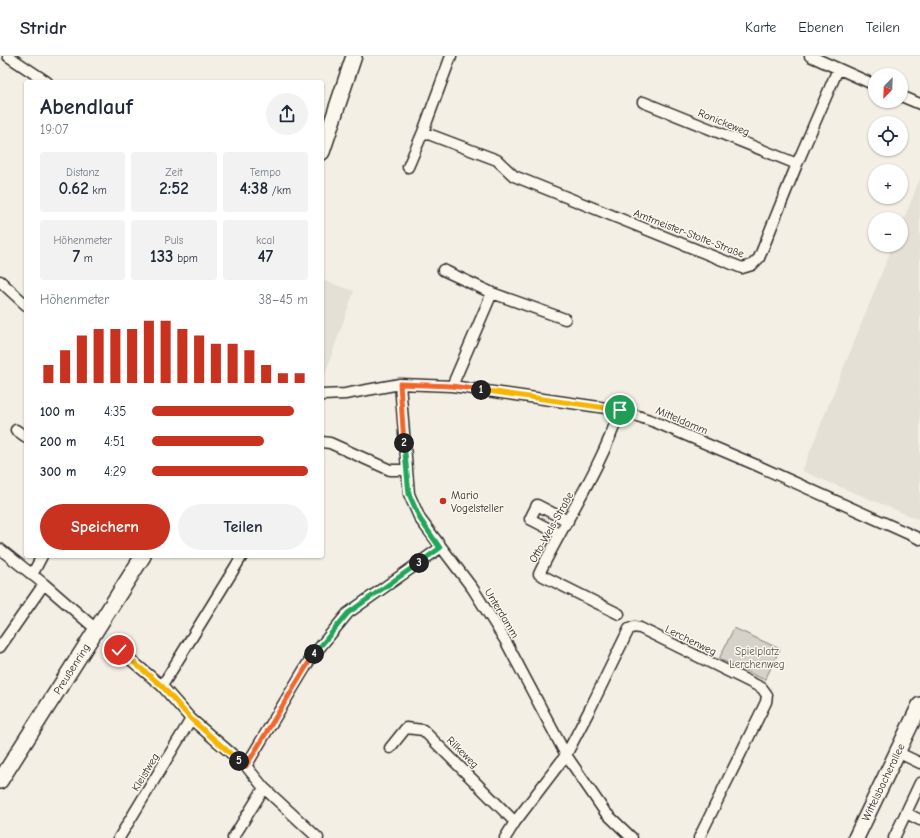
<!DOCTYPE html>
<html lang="de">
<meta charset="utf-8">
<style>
body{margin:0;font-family:"Comic Neue",sans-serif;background:#f2f2f3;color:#1f2937;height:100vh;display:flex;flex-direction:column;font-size:15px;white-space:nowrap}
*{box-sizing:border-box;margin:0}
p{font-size:13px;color:#747a83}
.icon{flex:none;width:22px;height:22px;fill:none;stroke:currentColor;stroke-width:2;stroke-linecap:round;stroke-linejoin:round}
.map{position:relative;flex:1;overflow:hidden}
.panel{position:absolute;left:24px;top:24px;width:300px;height:478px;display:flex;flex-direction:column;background:#fff;border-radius:4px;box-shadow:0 1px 3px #0004}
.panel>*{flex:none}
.needle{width:26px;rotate:203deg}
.controls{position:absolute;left:868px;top:12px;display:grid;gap:8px}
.controls a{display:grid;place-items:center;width:40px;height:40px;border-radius:50%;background:#fff;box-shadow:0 1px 3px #0004;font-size:20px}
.pin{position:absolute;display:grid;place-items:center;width:34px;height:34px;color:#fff;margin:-17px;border:2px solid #fff;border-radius:50%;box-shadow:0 1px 4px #0007}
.km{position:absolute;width:20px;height:20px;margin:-10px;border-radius:50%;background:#222;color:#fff;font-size:11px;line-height:20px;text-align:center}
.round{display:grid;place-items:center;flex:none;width:42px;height:42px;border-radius:21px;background:#f2f2f3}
.summary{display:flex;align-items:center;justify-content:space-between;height:68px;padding:0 16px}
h1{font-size:22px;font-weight:700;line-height:30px}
.figures{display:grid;grid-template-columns:repeat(3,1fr);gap:6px;height:68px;padding:4px 16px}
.figures div{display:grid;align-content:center;border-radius:4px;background:#f2f2f3;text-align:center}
.figures b{font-size:17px;font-weight:700}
.figures small{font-size:11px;font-weight:400}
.figures p{font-size:11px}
.chart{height:112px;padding:8px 16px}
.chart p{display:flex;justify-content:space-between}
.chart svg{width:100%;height:72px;margin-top:4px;stroke:#c8321e;stroke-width:6}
.cta{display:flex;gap:8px;margin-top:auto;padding:8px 16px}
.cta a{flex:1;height:46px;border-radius:24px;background:#c8321e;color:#fff;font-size:16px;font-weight:700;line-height:46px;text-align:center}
.cta a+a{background:#f2f2f3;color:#1f2937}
ul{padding:0 16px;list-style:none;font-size:13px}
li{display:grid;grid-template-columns:64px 48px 1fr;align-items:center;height:30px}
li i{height:10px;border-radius:5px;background:#c8321e}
header{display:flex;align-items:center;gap:24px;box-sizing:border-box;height:56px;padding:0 20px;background:#fff;border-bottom:1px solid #e0e1e3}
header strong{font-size:19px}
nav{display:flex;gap:22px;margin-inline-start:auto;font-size:14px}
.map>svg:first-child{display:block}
.built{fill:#e4e0d6}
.green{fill:#d5d2c9;stroke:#807e7a}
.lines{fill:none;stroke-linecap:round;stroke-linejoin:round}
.street-casing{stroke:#2b2b2b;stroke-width:13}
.secondary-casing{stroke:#2b2b2b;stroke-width:18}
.street{stroke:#fbf7ec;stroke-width:10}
.secondary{stroke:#fbf7ec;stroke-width:15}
.split-1-casing{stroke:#fff;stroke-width:8}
.split-2-casing{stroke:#fff;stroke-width:8}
.split-3-casing{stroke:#fff;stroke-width:8}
.split-4-casing{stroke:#fff;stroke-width:8}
.split-5-casing{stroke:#fff;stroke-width:8}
.split-6-casing{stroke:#fff;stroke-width:8}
.split-1{stroke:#f5b400;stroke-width:5}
.split-2{stroke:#f0652b;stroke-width:5}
.split-3{stroke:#22a559;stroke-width:5}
.split-4{stroke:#22a559;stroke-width:5}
.split-5{stroke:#f0652b;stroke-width:5}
.split-6{stroke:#f5b400;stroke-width:5}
.poi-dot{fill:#c8321e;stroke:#fbf7ec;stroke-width:1.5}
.labels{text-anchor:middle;stroke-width:3;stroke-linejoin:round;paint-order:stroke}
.street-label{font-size:11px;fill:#2b2b2b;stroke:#fbf7ec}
.poi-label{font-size:11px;fill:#2b2b2b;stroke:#fbf7ec;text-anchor:start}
.park-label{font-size:11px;fill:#565552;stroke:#fbf7ec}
</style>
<header>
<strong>Stridr</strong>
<nav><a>Karte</a><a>Ebenen</a><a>Teilen</a></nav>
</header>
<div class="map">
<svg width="920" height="782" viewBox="0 0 920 782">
<rect width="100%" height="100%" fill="#f3efe4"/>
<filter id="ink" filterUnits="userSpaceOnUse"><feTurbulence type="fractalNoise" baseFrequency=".025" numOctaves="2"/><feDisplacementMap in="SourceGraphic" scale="8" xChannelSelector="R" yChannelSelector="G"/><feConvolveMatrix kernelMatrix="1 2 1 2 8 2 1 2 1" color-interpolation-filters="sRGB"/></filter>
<g filter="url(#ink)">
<!-- built -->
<path class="built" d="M920,123V464L802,415L893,189H901V170Z
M322,224L354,235L324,321H322Z"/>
<!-- green -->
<path class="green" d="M734,572L780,593L765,624L719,603Z"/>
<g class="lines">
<!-- street casing -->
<g class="street-casing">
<path id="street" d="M8,0L47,26
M810,0L875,29
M901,40L920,48
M643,46L797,108
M423,76L497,104L514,120L742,212L752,209L759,202L797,108L838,13
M408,111L423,76L451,0
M443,214L492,237L565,263
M0,225L26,249
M400,328L409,438L420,463L473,533L505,584L566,699L605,756L632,782
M452,330L492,237
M322,339L345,338L400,328L452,330L620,354L655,366L756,409L920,483
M16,374L26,381
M322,386L330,387L390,414H406
M559,478L530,463L537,449L568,465
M0,493L44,528L97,574
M32,519L42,500
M619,558L539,518C566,463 601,412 620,354
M0,591L44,528
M119,594L162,630L191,663L246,710L264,732L318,782
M162,630L242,500
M390,692L406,672L423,674L515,766
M897,696L920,707
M246,710L311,602L348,557L440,492
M906,757L920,764
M119,782L191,663
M233,782L264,732
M505,782L515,766L566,699L590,653L629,573L634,571L640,572L762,632L767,639L766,646L699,782
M894,782L920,727"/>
</g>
<!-- secondary casing -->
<g class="secondary-casing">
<g id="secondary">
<path d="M322,96L354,0"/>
<path id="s1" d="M0,725L143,500"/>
<path id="s2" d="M856,782L920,649"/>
</g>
</g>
<!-- street -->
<use href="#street" class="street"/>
<!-- secondary -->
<use href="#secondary" class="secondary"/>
</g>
</g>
<g class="lines" filter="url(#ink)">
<!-- split-1 casing -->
<g class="split-1-casing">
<path id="split-1" d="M481,334L620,354"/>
</g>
<!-- split-2 casing -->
<g class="split-2-casing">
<path id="split-2" d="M404,387L400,328L452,330L481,334"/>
</g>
<!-- split-3 casing -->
<g class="split-3-casing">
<path id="split-3" d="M404,387L409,438L420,463L440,492L419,507"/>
</g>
<!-- split-4 casing -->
<g class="split-4-casing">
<path id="split-4" d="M314,598L348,557L419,507"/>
</g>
<!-- split-5 casing -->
<g class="split-5-casing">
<path id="split-5" d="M239,705L246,710L314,598"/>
</g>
<!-- split-6 casing -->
<g class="split-6-casing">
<path id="split-6" d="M119,594L162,630L191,663L239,705"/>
</g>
<!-- split-1 -->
<use href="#split-1" class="split-1"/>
<!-- split-2 -->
<use href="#split-2" class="split-2"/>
<!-- split-3 -->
<use href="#split-3" class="split-3"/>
<!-- split-4 -->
<use href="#split-4" class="split-4"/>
<!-- split-5 -->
<use href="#split-5" class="split-5"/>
<!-- split-6 -->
<use href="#split-6" class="split-6"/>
</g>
<!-- markers -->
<circle class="poi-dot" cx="443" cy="445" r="4"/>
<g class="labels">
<!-- street labels -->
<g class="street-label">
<text transform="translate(724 66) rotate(22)" y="4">Ronickeweg</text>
<text transform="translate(689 177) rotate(21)" y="4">Amtmeister-Stolte-Straße</text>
<text transform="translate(682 364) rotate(23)" y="4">Mitteldamm</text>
<text transform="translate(551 471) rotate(-61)" y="4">Otto-Wels-Straße</text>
<text transform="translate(502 557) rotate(59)" y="4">Unterdamm</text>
<text transform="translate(691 584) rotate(26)" y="4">Lerchenweg</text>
<text dy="4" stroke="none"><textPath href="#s1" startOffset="133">Preußenring</textPath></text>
<text transform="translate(463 696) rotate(45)" y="4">Rilkeweg</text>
<text transform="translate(145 716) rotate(-59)" y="4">Kleistweg</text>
<text dy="4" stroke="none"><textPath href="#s2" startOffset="62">Wittelsbacherallee</textPath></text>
</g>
<!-- poi labels -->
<g class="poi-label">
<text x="451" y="443">Mario<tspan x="451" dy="13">Vogelsteller</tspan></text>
</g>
<!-- park labels -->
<g class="park-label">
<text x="757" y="599">Spielplatz<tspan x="757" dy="13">Lerchenweg</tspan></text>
</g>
</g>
</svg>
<div class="controls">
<a><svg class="needle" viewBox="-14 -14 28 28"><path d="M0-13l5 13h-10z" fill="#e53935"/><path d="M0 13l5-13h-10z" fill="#747a83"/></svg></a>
<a><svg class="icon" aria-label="locate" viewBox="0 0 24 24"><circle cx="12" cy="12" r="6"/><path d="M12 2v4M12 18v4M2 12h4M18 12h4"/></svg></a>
<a>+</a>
<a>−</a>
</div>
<div class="pin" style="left:620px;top:354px;background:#1e9e55"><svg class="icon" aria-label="arrive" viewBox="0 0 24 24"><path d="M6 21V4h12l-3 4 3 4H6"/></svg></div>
<div class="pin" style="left:119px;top:594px;background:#d93025"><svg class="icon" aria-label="check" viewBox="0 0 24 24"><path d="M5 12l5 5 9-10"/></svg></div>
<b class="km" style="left:481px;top:334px">1</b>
<b class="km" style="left:404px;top:387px">2</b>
<b class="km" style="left:419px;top:507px">3</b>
<b class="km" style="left:314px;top:598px">4</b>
<b class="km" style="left:239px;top:705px">5</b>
<section class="panel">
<div class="summary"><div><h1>Abendlauf</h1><p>19:07</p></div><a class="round"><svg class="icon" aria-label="share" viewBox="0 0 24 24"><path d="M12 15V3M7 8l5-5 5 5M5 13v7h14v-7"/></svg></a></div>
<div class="figures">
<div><p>Distanz</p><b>0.62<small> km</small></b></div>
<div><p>Zeit</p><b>2:52</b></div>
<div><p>Tempo</p><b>4:38<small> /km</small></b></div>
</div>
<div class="figures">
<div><p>Höhenmeter</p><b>7<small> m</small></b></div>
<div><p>Puls</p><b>133<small> bpm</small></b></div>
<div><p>kcal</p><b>47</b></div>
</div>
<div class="chart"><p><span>Höhenmeter</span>38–45 m</p>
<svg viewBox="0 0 160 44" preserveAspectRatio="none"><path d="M5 44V33M15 44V24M25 44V15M35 44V11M45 44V11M55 44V11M65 44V6M75 44V6M85 44V11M95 44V15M105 44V20M115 44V20M125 44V24M135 44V33M145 44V38M155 44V38"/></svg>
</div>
<ul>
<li><b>100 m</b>4:35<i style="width:91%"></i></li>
<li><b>200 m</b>4:51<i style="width:72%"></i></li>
<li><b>300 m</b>4:29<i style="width:100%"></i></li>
</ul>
<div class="cta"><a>Speichern</a><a>Teilen</a></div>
</section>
</div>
